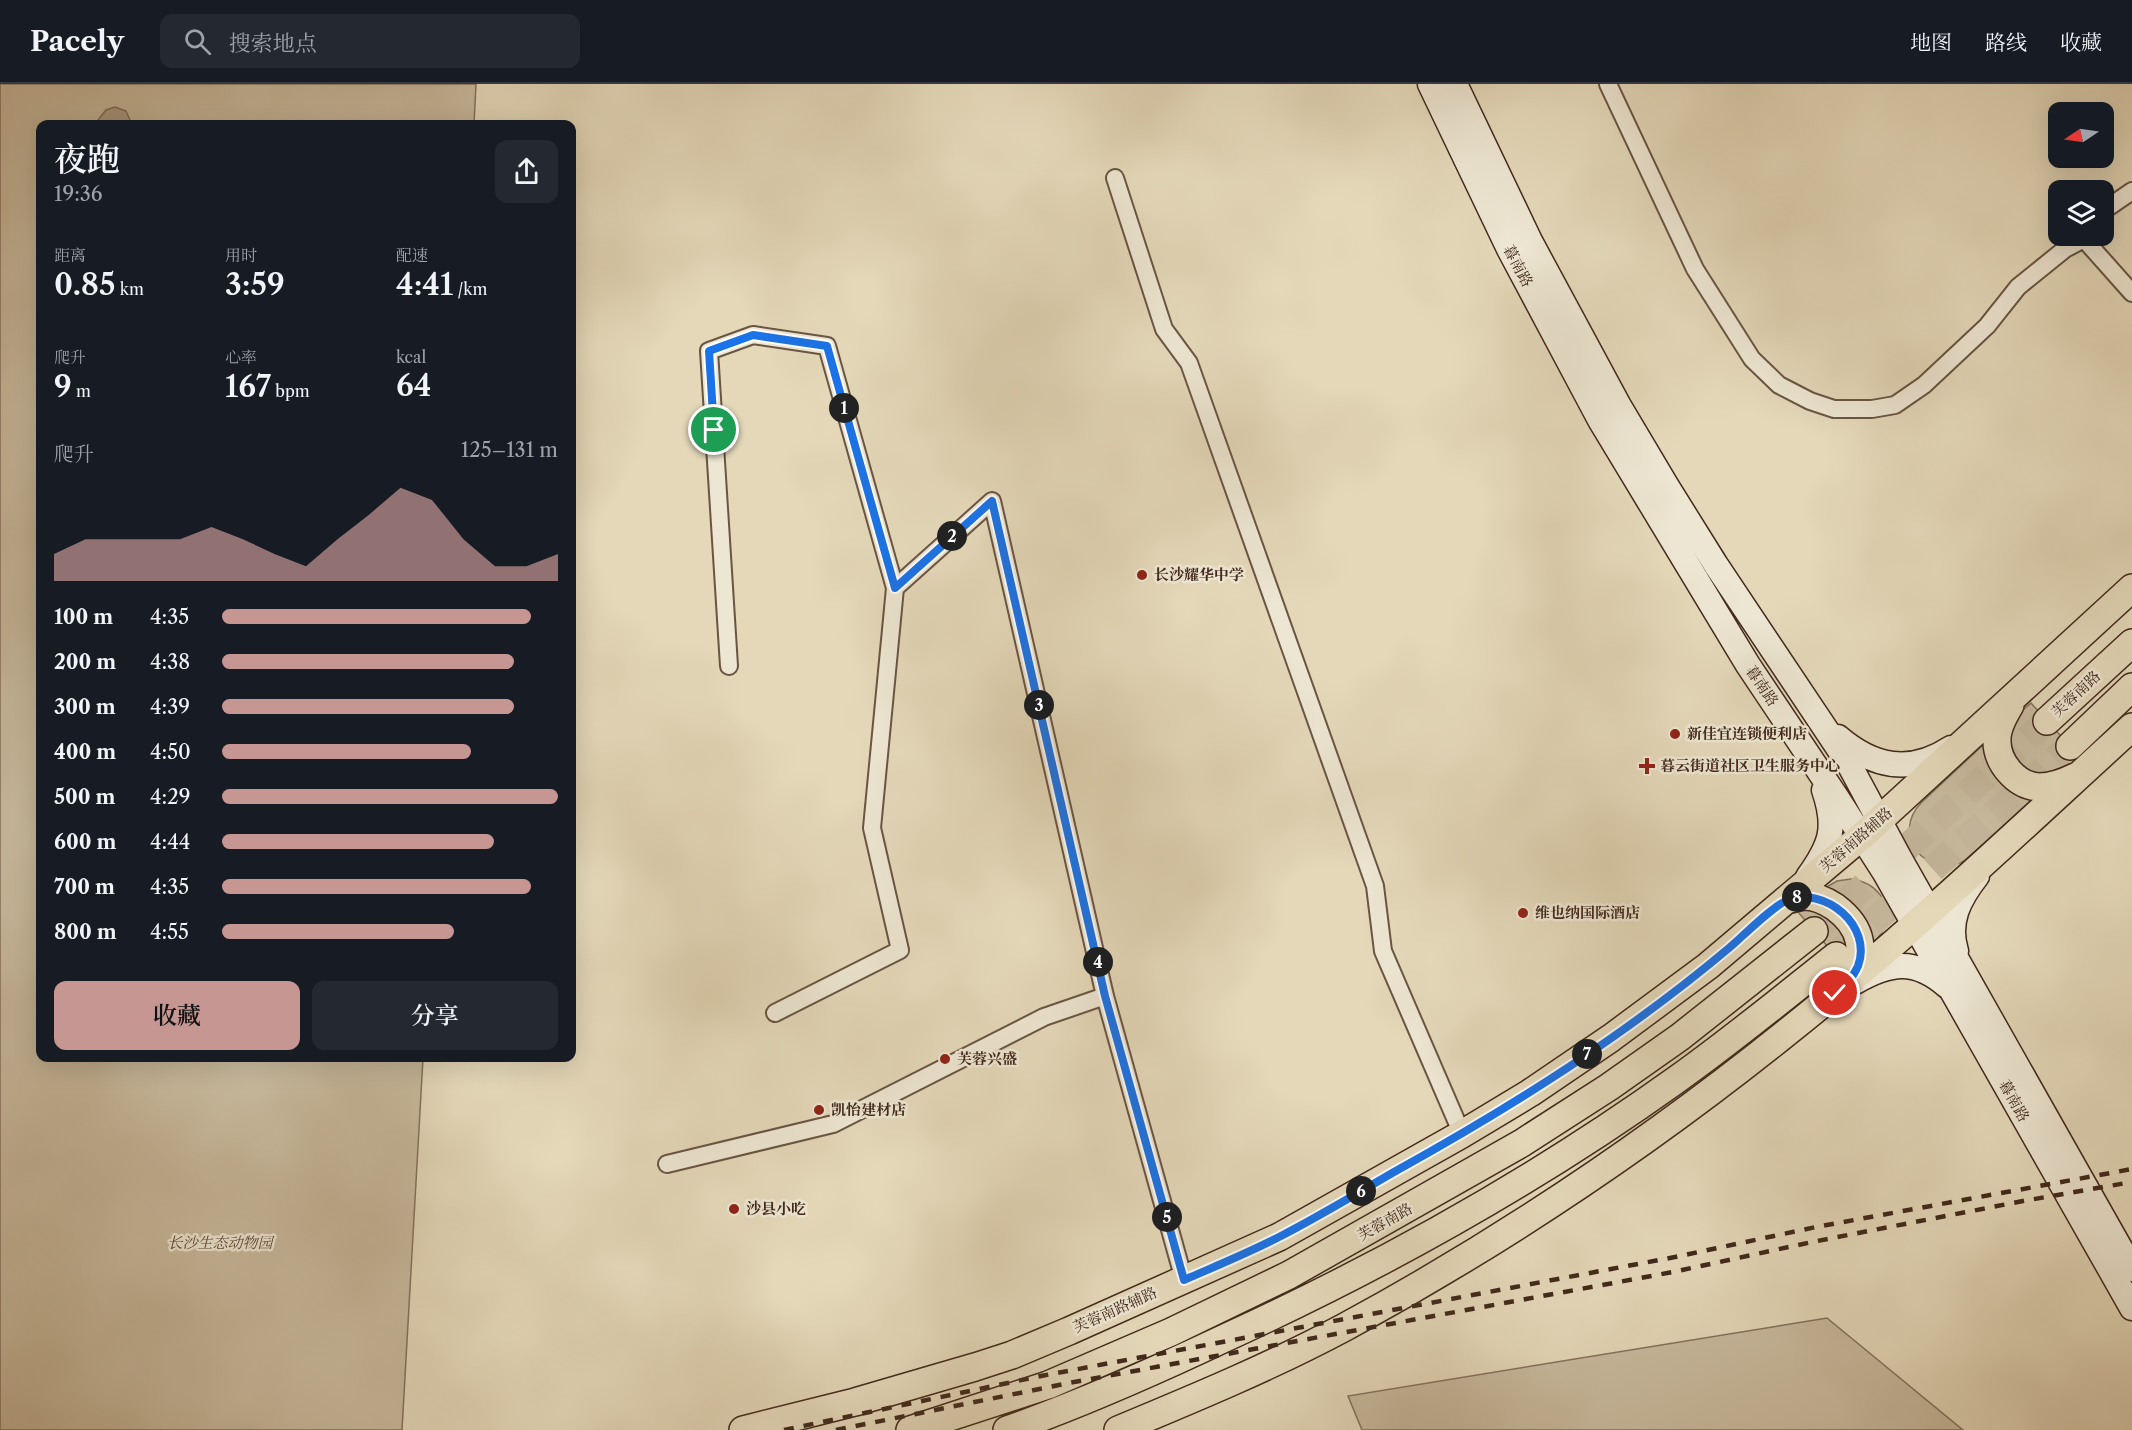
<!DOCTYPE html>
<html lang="zh">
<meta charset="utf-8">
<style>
body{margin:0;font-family:"Libre Caslon Text","Noto Serif SC",serif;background:#242831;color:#f1f3f6;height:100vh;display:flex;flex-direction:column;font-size:22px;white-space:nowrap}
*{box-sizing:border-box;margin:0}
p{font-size:20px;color:#9ea1a6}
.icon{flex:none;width:33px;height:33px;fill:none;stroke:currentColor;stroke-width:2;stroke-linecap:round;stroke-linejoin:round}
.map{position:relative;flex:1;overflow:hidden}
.drawer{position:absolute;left:36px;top:36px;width:540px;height:942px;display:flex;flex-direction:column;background:#171b24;border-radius:12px;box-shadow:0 6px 24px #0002}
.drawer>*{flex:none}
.needle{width:39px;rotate:257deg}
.fabs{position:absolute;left:2048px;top:18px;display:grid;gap:12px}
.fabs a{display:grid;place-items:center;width:66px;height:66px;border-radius:12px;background:#171b24;box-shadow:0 6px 24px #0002;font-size:30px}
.pin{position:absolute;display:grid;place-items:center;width:51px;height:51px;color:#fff;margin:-26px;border:3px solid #fff;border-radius:50%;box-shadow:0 2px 6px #0007}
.km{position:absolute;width:30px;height:30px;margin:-15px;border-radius:50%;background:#222;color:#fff;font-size:16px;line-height:30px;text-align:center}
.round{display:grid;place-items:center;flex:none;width:63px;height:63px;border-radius:12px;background:#242831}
.summary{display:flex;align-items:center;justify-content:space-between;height:102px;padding:0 18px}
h1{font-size:33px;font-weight:600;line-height:45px}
.figures{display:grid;grid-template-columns:repeat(3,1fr);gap:9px;height:102px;padding:6px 18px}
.figures div{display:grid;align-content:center}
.figures b{font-size:30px;font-weight:600}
.figures small{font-size:16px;font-weight:400}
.figures p{font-size:16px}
.chart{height:168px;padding:12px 18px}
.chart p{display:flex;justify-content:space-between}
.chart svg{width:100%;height:108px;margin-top:6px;fill:#c59692;opacity:.7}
.button{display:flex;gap:12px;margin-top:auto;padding:12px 18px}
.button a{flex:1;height:69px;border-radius:12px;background:#c59692;color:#111;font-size:24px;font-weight:600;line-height:69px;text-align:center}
.button a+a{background:#242831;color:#f1f3f6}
ul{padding:0 18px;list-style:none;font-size:20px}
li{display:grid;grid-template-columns:96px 72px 1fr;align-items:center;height:45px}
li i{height:15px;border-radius:8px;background:#c59692}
header{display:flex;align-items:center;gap:36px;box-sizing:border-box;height:84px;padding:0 30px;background:#171b24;border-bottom:2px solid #363941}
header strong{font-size:28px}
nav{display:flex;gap:33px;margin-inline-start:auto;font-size:21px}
.search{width:420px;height:54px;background:#242831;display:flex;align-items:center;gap:15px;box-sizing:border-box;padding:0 21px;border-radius:12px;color:#9ea1a6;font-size:22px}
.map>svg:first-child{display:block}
.green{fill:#c8ba9e;stroke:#85725d;stroke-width:1.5}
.water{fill:#ad9c84;stroke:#826e5a;stroke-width:1.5}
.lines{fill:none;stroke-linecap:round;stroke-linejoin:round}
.trunk-tunnel{stroke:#c4b59a;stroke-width:27;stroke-dasharray:27 14;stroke-linecap:butt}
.minor-casing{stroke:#6a5543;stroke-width:20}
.secondary-casing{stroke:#42291c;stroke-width:27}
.primary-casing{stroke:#42291c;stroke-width:30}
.trunk-casing{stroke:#42291c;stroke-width:30}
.minor{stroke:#ede6d2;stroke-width:16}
.secondary{stroke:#ede6d2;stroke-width:24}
.primary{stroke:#e4d8b9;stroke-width:27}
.trunk{stroke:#e4d8b9;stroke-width:27}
.rail{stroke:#42291c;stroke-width:4.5;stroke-dasharray:10 10;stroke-linecap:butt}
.route-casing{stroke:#fff;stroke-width:12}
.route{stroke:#1a73e8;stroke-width:8}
.poi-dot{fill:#8f2418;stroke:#ede6d2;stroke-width:2}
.labels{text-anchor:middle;stroke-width:5;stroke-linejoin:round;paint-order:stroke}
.street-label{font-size:15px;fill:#42291c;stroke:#ede6d2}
.poi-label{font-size:15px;font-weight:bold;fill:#42291c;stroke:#ede6d2;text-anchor:start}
.park-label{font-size:15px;font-style:italic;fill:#5d4636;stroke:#ede6d2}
</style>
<header>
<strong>Pacely</strong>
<div class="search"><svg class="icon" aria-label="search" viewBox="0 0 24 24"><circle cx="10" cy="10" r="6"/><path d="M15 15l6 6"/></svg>搜索地点</div>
<nav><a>地图</a><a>路线</a><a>收藏</a></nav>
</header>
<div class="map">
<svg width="2132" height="1346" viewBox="0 0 2132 1346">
<rect width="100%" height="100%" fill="#e4d8b9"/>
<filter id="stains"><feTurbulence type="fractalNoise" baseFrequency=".00333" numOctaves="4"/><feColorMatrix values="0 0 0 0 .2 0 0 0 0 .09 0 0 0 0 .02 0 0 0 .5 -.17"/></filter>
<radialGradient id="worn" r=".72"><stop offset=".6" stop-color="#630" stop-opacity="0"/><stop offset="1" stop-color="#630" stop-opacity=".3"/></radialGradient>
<!-- green -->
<path class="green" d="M0,0H476L474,40H40V974H423L402,1346H0Z
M2031,619L2078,671C2058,694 2028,698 2012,668C2008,659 2008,649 2011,640C2015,631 2024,625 2031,619Z
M1984,660L2034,715L1964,777C1927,796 1890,751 1921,719Z
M1851,795C1875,798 1894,818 1884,844C1881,852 1875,857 1869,862L1823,805L1837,797Z
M1809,822L1834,834L1852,864L1845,883L1798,828Z
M1827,1234L1963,1346H1362L1348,1312Z"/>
<!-- water -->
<path class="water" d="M115,23L126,27L130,36L129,40H95L106,26Z"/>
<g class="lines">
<!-- trunk-tunnel -->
<path class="trunk-tunnel" d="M1814,847L2047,637
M1841,867L2070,662"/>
<!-- minor casing -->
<g class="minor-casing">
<path id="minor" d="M1608,0L1695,185L1752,275L1779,301L1810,317L1834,325H1872L1895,321L1924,301L1987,242L2018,203L2065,165L2084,155L2087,152
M1115,94L1164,245L1189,279L1375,802L1383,867L1462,1050
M2103,127L2132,107
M2084,155L2132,209
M729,582L709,267L753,251L827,262L895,504
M775,929L900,866L872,744L895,504L992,417L1105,912L1184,1196
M667,1080L833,1040L1044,933L1105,912"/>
</g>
<!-- secondary casing -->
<g class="secondary-casing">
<path id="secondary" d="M1430,0L1509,165L1600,336L1748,581L1837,714L1885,789L2132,1224
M1455,0L1530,157L1619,322L1666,401L1716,481L1849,680L1900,775L2132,1185
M1838,653C1873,683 1910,691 1951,664
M1808,793C1831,761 1837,744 1824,706
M1956,867C1947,838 1959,815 1977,792
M1855,898C1890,878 1915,874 1947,902"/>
</g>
<!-- primary casing -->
<g class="primary-casing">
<path id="primary" d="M2010,621C2004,631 1997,643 1997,655C1996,678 2016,702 2039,703C2051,703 2065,698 2075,693
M1786,816C1792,815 1798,813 1804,812C1815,812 1826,817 1835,823C1863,844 1867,868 1849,897
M743,1346L855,1318L975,1283L1012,1271L1069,1247L1279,1153L1462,1050L1530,1009L1611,954L1708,882L1786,816L1862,752L2132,504
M1118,1346C1195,1314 1272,1282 1345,1243C1500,1159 1649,1059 1786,949C1907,853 2018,747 2132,643"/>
</g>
<!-- trunk casing -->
<g class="trunk-casing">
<path id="trunk" d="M2047,637L2132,559
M2070,662L2132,603
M910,1346L1048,1301L1171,1248L1289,1191L1522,1059L1609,1003L1680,953L1814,847
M1007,1346C1081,1320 1153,1288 1225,1254C1382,1182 1535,1097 1676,996C1731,957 1783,914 1836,872"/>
</g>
<!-- minor -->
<use href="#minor" class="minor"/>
<!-- secondary -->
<use href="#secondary" class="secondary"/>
<!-- primary -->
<use href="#primary" class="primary"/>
<!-- trunk -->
<use href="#trunk" class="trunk"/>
<!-- rail -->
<path class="rail" d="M784,1346L1041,1292L1675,1173L1816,1143L2132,1085
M836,1346L1069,1299L1673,1188L1812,1158L2023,1117L2132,1098"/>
</g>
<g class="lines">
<!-- route casing -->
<g class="route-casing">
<path id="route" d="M714,346L709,267L753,251L827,262L895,504L992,417L1105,912L1184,1196C1216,1182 1248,1169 1279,1153C1318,1133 1356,1110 1394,1088C1468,1047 1540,1004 1610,955C1650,927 1691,896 1729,864C1741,854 1775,820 1788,816C1825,802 1873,842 1858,882C1853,894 1845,901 1835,909"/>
</g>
<!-- route -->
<use href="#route" class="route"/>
</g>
<!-- markers -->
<g class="poi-dot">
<circle cx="1142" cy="491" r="6"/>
<circle cx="1675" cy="650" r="6"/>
<path d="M1644 673h6v6h6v6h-6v6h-6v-6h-6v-6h6z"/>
<circle cx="1523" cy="829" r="6"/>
<circle cx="945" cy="975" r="6"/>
<circle cx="819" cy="1026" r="6"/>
<circle cx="734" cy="1125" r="6"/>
</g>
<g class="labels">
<!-- street labels -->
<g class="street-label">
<text transform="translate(1518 182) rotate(62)" y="5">暮南路</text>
<text transform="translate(1762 602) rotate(56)" y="5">暮南路</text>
<text transform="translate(2076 610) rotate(-43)" y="5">芙蓉南路</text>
<text transform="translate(1856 756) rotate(-41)" y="5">芙蓉南路辅路</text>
<text transform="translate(2014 1017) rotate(61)" y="5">暮南路</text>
<text transform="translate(1385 1138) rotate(-29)" y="5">芙蓉南路</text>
<text transform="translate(1115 1226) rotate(-24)" y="5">芙蓉南路辅路</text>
</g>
<!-- poi labels -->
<g class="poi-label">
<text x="1154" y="496">长沙耀华中学</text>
<text x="1687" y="655">新佳宜连锁便利店</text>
<text x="1660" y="687">暮云街道社区卫生服务中心</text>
<text x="1535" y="834">维也纳国际酒店</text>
<text x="957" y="980">芙蓉兴盛</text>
<text x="831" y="1031">凯怡建材店</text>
<text x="746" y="1130">沙县小吃</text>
</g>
<!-- park labels -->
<g class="park-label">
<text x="220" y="1164">长沙生态动物园</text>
</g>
</g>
<rect width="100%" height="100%" filter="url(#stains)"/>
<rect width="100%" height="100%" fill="url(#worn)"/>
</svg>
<div class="fabs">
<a><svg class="needle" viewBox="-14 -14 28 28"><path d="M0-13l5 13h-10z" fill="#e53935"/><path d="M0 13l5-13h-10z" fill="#9ea1a6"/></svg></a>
<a><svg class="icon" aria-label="layers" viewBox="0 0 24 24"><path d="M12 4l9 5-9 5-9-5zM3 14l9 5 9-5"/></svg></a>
</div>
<div class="pin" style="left:714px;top:346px;background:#1e9e55"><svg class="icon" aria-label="arrive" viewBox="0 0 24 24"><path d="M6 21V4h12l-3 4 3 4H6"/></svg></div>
<div class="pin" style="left:1835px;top:909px;background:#d93025"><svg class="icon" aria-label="check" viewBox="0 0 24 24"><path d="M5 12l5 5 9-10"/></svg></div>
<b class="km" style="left:844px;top:324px">1</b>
<b class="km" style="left:952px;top:452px">2</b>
<b class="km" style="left:1039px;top:621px">3</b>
<b class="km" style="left:1098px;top:878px">4</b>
<b class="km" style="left:1167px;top:1133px">5</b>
<b class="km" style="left:1361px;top:1107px">6</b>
<b class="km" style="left:1587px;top:970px">7</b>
<b class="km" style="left:1797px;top:813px">8</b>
<section class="drawer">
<div class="summary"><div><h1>夜跑</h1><p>19:36</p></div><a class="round"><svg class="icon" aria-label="share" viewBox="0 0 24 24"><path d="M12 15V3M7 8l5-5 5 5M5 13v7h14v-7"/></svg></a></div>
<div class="figures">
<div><p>距离</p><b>0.85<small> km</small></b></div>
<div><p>用时</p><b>3:59</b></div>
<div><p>配速</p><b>4:41<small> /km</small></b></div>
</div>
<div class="figures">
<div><p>爬升</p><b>9<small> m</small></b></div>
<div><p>心率</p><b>167<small> bpm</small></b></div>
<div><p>kcal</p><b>64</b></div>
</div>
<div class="chart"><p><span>爬升</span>125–131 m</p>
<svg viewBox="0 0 160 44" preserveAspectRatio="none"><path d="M0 44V33L10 27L20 27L30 27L40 27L50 22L60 27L70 33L80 38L90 27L100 17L110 6L120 11L130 27L140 38L150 38L160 33V44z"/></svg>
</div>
<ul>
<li><b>100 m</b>4:35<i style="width:92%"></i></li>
<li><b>200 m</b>4:38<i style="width:87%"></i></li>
<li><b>300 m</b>4:39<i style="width:87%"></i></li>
<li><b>400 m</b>4:50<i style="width:74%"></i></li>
<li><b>500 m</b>4:29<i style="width:100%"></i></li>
<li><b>600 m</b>4:44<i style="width:81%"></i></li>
<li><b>700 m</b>4:35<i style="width:92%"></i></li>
<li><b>800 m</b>4:55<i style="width:69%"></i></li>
</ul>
<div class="button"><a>收藏</a><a>分享</a></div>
</section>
</div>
